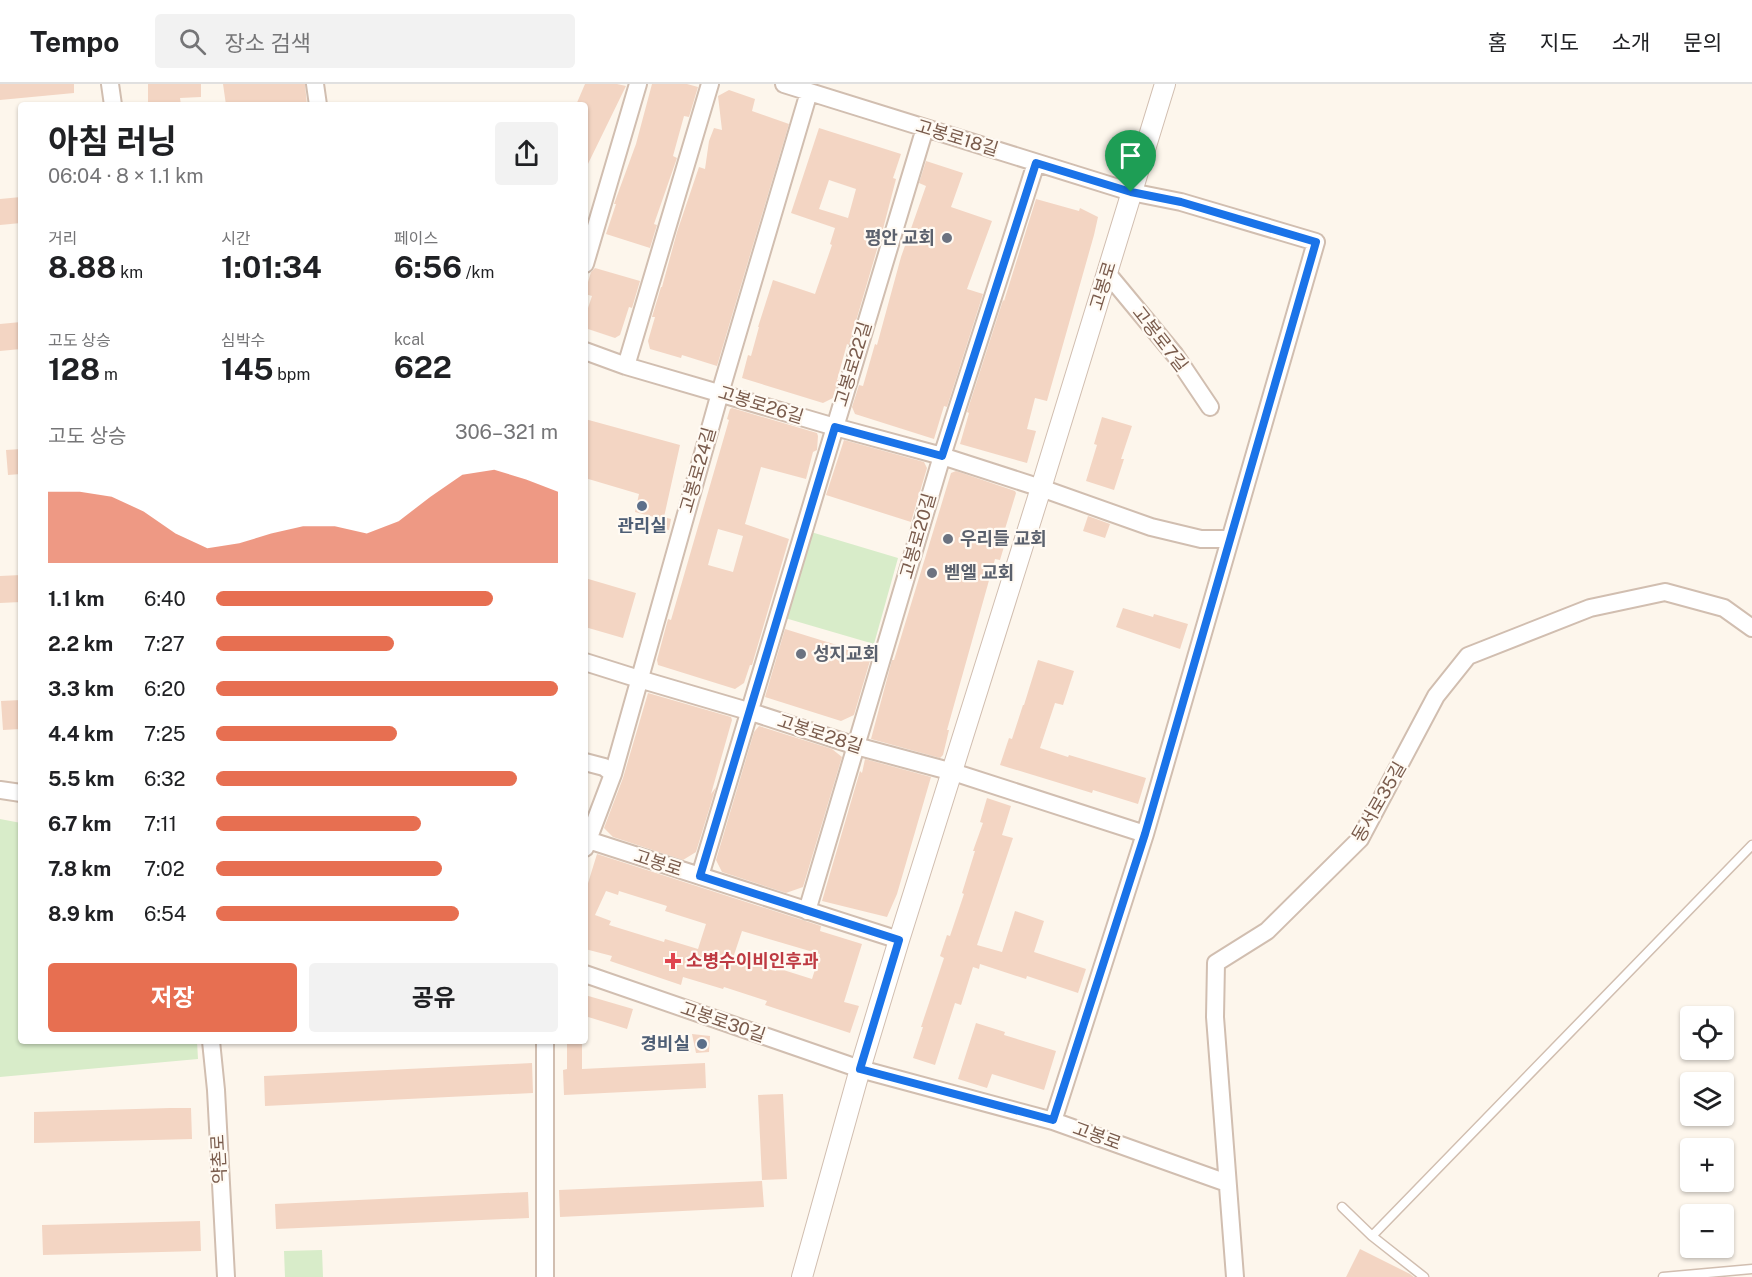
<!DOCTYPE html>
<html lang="ko">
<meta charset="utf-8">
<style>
body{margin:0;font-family:"Public Sans","Noto Sans KR",sans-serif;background:#f2f2f2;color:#202124;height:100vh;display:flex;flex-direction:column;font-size:22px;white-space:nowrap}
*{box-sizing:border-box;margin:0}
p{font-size:20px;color:#757577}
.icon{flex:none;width:33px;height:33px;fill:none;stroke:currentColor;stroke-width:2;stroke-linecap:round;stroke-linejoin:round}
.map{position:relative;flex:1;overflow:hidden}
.side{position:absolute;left:18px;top:18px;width:570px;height:942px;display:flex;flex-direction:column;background:#fff;border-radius:6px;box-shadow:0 2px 4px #0004}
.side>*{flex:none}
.fabs{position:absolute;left:1680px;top:922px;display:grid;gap:12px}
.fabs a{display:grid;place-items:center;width:54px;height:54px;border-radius:6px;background:#fff;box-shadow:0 2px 4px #0004;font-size:30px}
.pin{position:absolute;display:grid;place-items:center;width:51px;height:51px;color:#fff;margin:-62px -26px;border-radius:50% 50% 50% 0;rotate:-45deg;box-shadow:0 0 6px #0007}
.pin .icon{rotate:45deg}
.round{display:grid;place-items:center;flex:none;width:63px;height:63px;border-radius:6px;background:#f2f2f2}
.summary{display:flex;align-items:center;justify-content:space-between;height:102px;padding:0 30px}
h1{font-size:33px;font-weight:700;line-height:45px}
.figures{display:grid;grid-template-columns:repeat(3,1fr);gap:9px;height:102px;padding:6px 30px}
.figures div{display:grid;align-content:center}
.figures b{font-size:30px;font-weight:700}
.figures small{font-size:16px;font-weight:400}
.figures p{font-size:16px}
.chart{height:168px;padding:12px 30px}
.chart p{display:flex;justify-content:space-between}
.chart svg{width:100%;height:108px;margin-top:6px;fill:#e76f51;opacity:.7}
.cta{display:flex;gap:12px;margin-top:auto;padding:12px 30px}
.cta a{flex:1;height:69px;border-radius:6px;background:#e76f51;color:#fff;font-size:24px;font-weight:700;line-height:69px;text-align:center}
.cta a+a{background:#f2f2f2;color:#202124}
ul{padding:0 30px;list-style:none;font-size:20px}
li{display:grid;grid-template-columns:96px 72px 1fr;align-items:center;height:45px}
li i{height:15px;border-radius:8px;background:#e76f51}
header{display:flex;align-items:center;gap:36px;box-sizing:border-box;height:84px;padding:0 30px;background:#fff;border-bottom:2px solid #e0e0e0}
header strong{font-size:28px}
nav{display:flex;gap:33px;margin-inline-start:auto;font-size:21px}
.search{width:420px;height:54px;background:#f2f2f2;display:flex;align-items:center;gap:15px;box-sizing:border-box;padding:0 21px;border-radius:6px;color:#757577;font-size:22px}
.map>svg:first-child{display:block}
.green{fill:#d8ecc9}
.building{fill:#f3d5c3;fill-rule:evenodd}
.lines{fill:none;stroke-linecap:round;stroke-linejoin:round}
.service-casing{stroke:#d1beb0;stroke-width:11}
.minor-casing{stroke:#d1beb0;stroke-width:20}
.tertiary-casing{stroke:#d1beb0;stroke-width:22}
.service{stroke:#fff;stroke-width:8}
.minor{stroke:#fff;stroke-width:16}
.tertiary{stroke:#fff;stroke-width:20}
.route-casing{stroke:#fff;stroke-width:12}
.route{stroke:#1a73e8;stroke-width:8}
.worship-dot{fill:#6b7280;stroke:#fffaf3;stroke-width:2}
.service-dot{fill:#5c6f8a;stroke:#fffaf3;stroke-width:2}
.health-dot{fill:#e0444e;stroke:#fffaf3;stroke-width:2}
.labels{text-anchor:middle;stroke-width:4.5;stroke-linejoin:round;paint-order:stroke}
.street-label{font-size:18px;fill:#7a5c4d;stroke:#fffaf3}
.worship-label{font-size:18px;font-weight:bold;fill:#5b616d;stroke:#fffaf3;text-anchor:start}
.service-label{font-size:18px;font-weight:bold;fill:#4e5e75;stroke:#fffaf3}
.health-label{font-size:18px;font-weight:bold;fill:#be3a42;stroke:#fffaf3;text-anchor:start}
</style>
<header>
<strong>Tempo</strong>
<div class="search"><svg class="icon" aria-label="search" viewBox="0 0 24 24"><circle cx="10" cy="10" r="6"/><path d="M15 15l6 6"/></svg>장소 검색</div>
<nav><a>홈</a><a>지도</a><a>소개</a><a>문의</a></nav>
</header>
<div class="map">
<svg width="1752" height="1193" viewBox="0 0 1752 1193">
<rect width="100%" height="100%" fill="#fdf6ec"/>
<!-- green -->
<path class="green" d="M811,448L898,474L874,560L785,534Z
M0,735L21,739V957H197L198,975L0,993Z
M322,1166L323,1193H285L284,1167Z"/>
<!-- building -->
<path class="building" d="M0,0H74V9L0,16Z
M148,0H201V13L180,14L181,21H148Z
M223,0H305L307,21H226Z
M585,0H617L626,2L585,86V21H576Z
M652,0H687L698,3L689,33L684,32L673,72L677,74L654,140L657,141L650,164L606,150L616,120H614L636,60Z
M729,6L755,15L752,27L789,40L717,282L682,271L681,274L650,265L648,257L655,233H652L661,203H662L677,148L699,83L705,85L709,57L714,44L722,46L718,12Z
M819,44L901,70L893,94L896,95L883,145L849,261L847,260L837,296H838L833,314L823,319L742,294L748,271L751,272L759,243H758L773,196L815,210L832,161L830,160L835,144L791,129ZM829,96L856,105L848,134L819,125Z
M926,77L963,89L951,123L992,137L967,205L983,210L947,323L944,322L934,355L855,330L852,323L859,301L863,302L875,260L877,261L901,173L926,102L919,99Z
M21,113V139L0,141V115Z
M1036,115L1079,127L1080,124L1098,133L1094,151L1047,317L1035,314L1027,345L1036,347L1027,379L960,360L969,329L967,328L1003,216L1004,217Z
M595,184L640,197L632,224L629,223L620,251L615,254L585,244V233L592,212L585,210V208L591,188Z
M21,238V265L0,267V240Z
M732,324L817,349L818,352L817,366L813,368L806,395L761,383L745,440L789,455L752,581H750L744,599L735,605L658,581L657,576L668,535L671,536L729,336L727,335L730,325ZM718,445L743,452L733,488L708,481Z
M1102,333L1132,342L1121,375H1124L1114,406L1086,397L1097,361L1094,360Z
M585,335L680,361L664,433L671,435L669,446L651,442L654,433L635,428L639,410L585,394Z
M844,356L924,378L927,384L911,438L826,411Z
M21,365V390L8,391L6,366Z
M956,387L1015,407L1016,409L1005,445L1009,446L1000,476L995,475L947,646H949L943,671L940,674L871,655L892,576H894L951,389Z
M1088,432L1110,440L1105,454L1083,447Z
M21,491V518L0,519V492Z
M585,494L636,509L623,554L585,543Z
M1123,524L1153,533L1154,530L1188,540L1180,565L1116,543Z
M785,545L840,562V560L872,570L854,631L841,637L765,613Z
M1038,576L1074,587L1063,621L1055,619L1040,664L1068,673L1069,671L1146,694L1138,720L1093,706L1092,709L1000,681L1009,654L1012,655L1023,621H1024Z
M648,609L731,633L732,636L711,710L716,703L696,768L683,776L613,753L604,744L623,694Z
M21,616V645L3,646L1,617Z
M759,642L832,665L842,673L803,803L786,809L722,788L716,776L754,648Z
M865,675L931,693L897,810L887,833L822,817L860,687L862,689Z
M987,714L1011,722L1002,751L1013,754L977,861L1002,868L1015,827L1044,837L1034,868L1086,885L1078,909L1027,892L1026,895L980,880L979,885L973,883L961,921L955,919L935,981L913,974L923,943H921L944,874L940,872L947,851L950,852L964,810L962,809L975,767H973L983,739L980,738Z
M597,770L821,842L820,847L862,860L844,918L859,922L850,949L765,921L767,917L724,903L723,905L683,893L681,901L610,877L612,872L585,865V809ZM606,807L618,811L619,807L667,822L665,827L706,840L698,865L665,855L664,858L609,841L611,837L595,831ZM742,847L820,870L812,895L777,884L776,887L733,874Z
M585,911L633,925L627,945L585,932Z
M976,939L1005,948L1004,951L1056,967L1044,1006L992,990L987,1004L958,995Z
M692,950L710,952L709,968L696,969Z
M567,957H582V985L705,979L706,1004L564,1011L563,986L567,985Z
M532,979L533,1009L265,1022L264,992Z
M783,1010L787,1095L762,1096L758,1011Z
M170,1024H191L192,1055L34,1059V1028Z
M762,1097L764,1123L560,1133L559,1106Z
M528,1108L529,1134L276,1145L275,1120Z
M200,1137L201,1167L43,1171L42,1141Z
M1360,1165L1410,1190L1414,1193H1346Z"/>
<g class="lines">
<!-- service casing -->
<g class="service-casing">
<path id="service" d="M1342,1123L1372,1152
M1424,1193L1372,1152L1752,761
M1663,1193L1752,1185"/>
</g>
<!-- minor casing -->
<g class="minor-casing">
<path id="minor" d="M110,0L113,21
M315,0L318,21
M784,0L1131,108L1181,118L1316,158L1145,750L1053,1037
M585,180L638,0
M1107,189L1175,271L1210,323
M585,267L626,282L835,343L942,372L1041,404L1151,443L1201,455H1229
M626,282L710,0
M585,578L639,595L748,627L856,662L953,688L1145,750
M585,678L604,683L613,690
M0,706L21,709
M588,756L899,856
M585,764L613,690L720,309L809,8
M700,792L925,44
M807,827L942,372L1036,79
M585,890L860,985L1053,1037L1227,1099
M211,957L216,1006L226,1193
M545,1193V957
M1235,1193L1215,933L1216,879L1267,847L1360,755L1436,612L1468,572L1590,524L1665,508L1724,524L1752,544"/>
</g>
<!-- tertiary casing -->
<g class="tertiary-casing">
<path id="tertiary" d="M802,1193L860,985L899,856L1041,404L1165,0"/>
</g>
<!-- service -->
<use href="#service" class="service"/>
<!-- minor -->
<use href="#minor" class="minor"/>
<!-- tertiary -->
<use href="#tertiary" class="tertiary"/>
</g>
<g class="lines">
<!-- route casing -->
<g class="route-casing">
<path id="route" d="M1036,79L1131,108L1181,118L1316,158L1145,750L1053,1036L860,985L899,856L700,792L835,343L942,372Z"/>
</g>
<!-- route -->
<use href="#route" class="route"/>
</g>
<!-- markers -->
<g class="worship-dot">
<circle cx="947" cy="154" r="6"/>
<circle cx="948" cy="455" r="6"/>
<circle cx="932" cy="489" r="6"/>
<circle cx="801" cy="570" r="6"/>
</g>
<g class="service-dot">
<circle cx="642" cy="422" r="6"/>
<circle cx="702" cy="960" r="6"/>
</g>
<path class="health-dot" d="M670 868h6v6h6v6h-6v6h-6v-6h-6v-6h6z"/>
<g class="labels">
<!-- street labels -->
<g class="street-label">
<text transform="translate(957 54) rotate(17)" y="6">고봉로18길</text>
<text transform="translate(1103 202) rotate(-73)" y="6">고봉로</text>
<text transform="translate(1160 255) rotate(52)" y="6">고봉로7길</text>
<text transform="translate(853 280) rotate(-73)" y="6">고봉로22길</text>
<text transform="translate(761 321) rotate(17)" y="6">고봉로26길</text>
<text transform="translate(698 386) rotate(-74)" y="6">고봉로24길</text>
<text transform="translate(918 452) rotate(-74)" y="6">고봉로20길</text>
<text transform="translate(820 650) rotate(18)" y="6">고봉로28길</text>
<text transform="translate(1379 718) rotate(-60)" y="6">동서로35길</text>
<text transform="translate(658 779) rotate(18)" y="6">고봉로</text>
<text transform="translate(723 938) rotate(19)" y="6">고봉로30길</text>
<text transform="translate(1097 1052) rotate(20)" y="6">고봉로</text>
<text transform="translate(219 1075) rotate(-93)" y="6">약촌로</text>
</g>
<!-- worship labels -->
<g class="worship-label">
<text x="935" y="160" text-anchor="end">평안 교회</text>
<text x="960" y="461">우리들 교회</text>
<text x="944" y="495">벧엘 교회</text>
<text x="813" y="576">성지교회</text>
</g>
<!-- service labels -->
<g class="service-label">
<text x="642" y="448">관리실</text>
<text x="690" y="966" text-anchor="end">경비실</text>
</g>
<!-- health labels -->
<g class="health-label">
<text x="686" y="883">소병수이비인후과</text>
</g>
</g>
</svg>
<div class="fabs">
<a><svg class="icon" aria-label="locate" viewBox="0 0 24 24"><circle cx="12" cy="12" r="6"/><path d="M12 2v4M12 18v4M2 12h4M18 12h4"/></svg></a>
<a><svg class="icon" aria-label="layers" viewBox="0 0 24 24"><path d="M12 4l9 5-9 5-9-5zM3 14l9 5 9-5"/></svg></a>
<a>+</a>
<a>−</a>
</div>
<div class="pin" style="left:1131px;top:108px;background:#1e9e55"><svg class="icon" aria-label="arrive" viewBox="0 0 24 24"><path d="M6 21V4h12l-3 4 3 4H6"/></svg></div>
<section class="side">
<div class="summary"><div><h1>아침 러닝</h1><p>06:04 · 8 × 1.1 km</p></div><a class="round"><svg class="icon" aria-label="share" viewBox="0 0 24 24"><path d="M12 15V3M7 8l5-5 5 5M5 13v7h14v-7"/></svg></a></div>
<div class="figures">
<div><p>거리</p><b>8.88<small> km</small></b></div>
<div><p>시간</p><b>1:01:34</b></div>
<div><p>페이스</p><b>6:56<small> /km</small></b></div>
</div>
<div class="figures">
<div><p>고도 상승</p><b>128<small> m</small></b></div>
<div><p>심박수</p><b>145<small> bpm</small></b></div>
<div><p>kcal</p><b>622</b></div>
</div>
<div class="chart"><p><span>고도 상승</span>306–321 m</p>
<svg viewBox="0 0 160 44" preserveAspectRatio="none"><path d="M0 44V15L10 15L20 17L30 23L40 32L50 38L60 36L70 32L80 29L90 29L100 32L110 27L120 17L130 8L140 6L150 10L160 15V44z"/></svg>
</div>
<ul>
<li><b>1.1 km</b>6:40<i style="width:81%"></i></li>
<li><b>2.2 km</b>7:27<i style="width:52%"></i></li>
<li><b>3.3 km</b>6:20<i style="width:100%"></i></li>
<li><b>4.4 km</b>7:25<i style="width:53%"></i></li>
<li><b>5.5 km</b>6:32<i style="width:88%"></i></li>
<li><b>6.7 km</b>7:11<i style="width:60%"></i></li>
<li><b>7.8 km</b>7:02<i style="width:66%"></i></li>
<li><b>8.9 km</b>6:54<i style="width:71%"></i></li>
</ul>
<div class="cta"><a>저장</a><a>공유</a></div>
</section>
</div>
